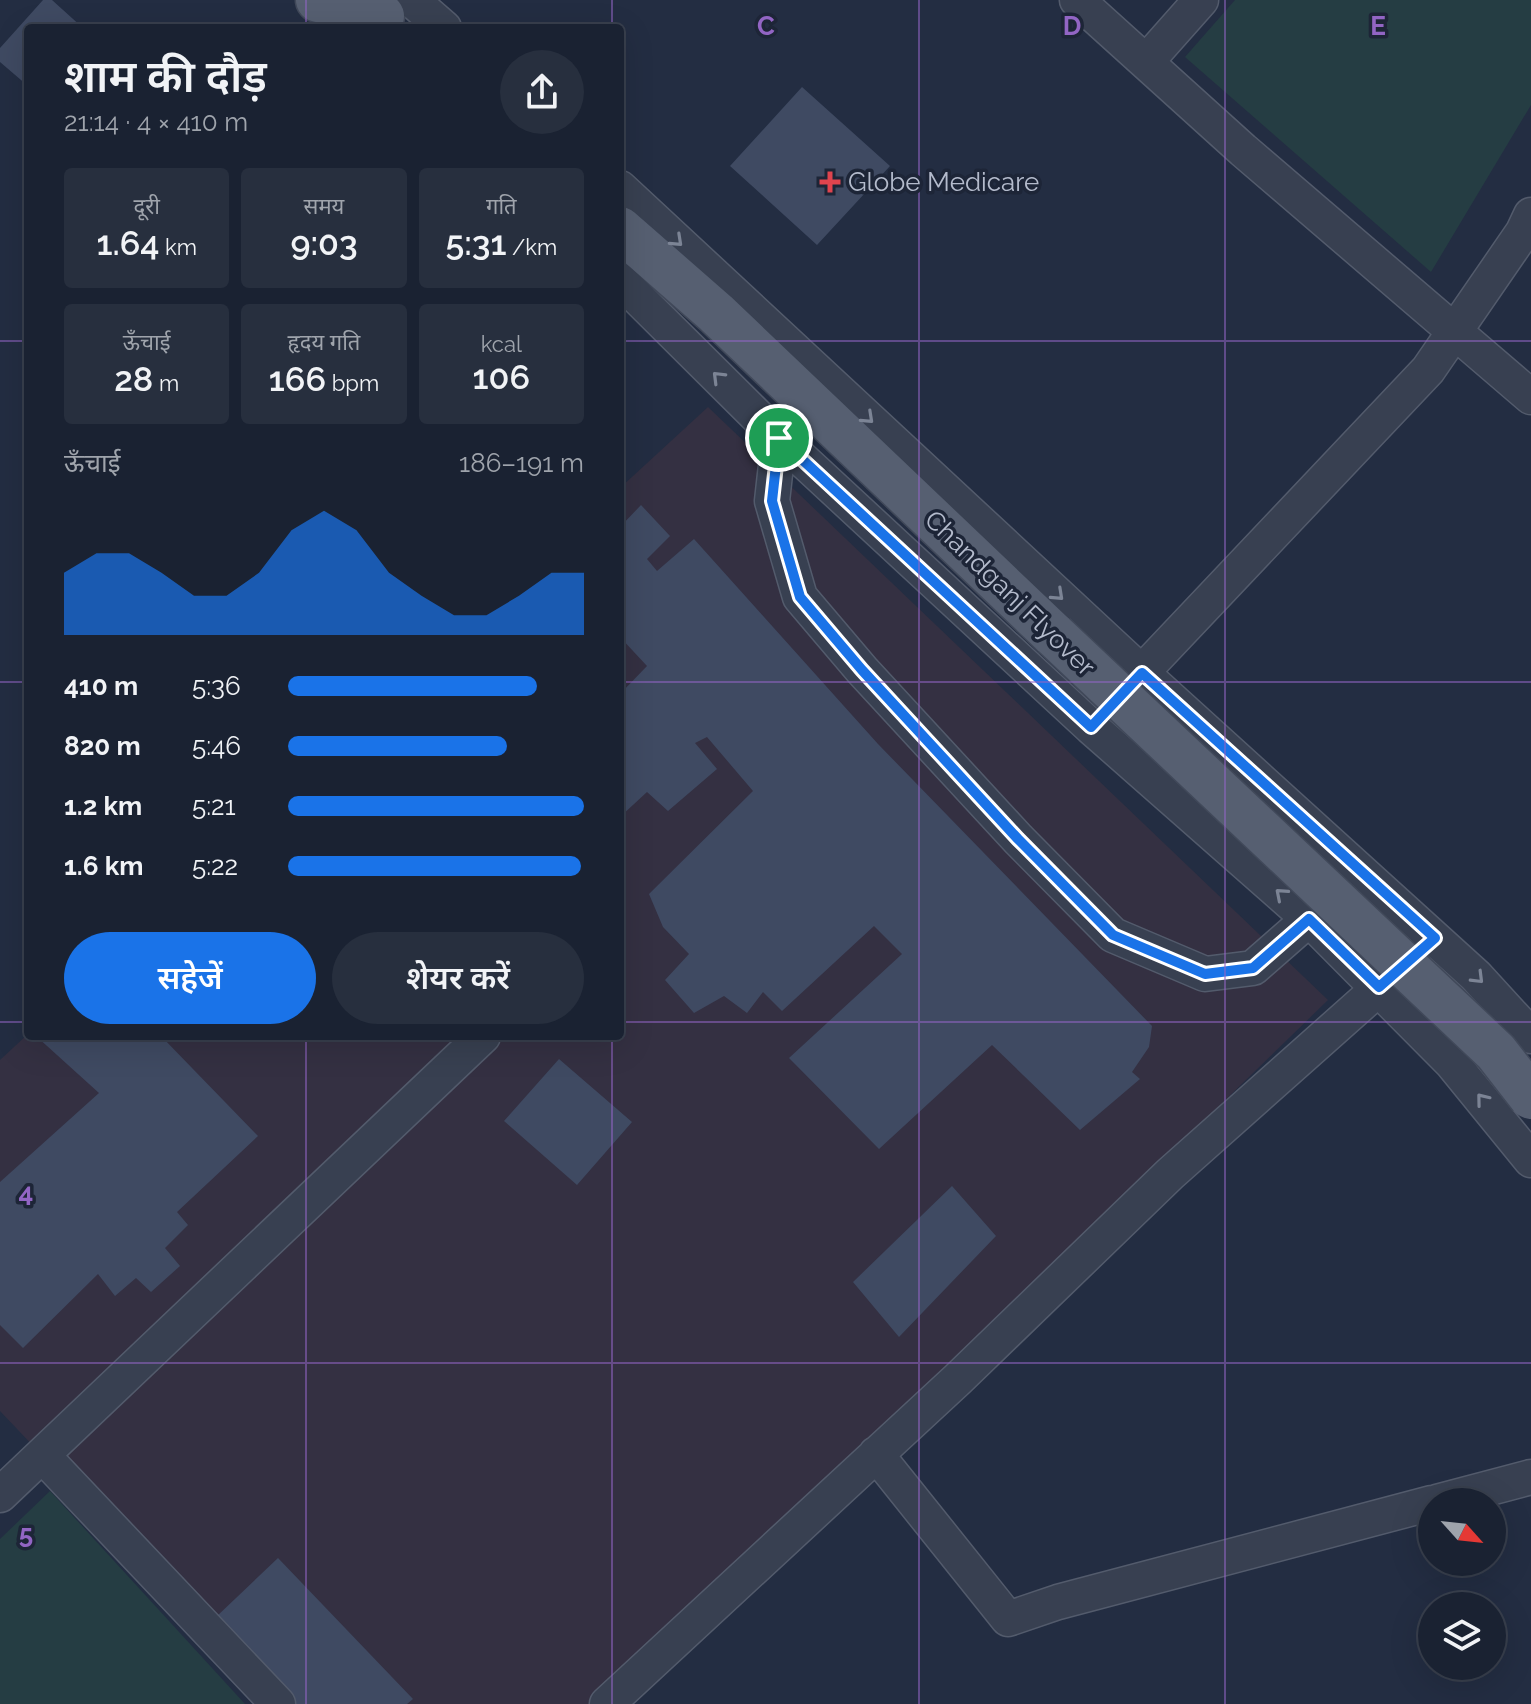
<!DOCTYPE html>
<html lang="hi">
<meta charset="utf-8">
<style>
body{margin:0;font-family:Raleway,"Noto Sans Devanagari",sans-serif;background:#272f3e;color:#f1f3f6;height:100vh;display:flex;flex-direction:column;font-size:30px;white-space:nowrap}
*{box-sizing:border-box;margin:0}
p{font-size:26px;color:#9fa4ac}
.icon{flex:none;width:44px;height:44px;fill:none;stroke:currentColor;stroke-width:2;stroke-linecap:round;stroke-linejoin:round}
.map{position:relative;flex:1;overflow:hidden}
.side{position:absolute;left:24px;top:24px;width:600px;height:1016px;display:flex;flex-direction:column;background:#1a2232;border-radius:8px;box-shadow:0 8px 32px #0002,0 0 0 2px #383f4d}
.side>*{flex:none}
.needle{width:52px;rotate:117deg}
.buttons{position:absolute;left:1418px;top:1488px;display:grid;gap:16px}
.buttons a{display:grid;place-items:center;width:88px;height:88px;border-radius:50%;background:#1a2232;box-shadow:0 8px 32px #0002,0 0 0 2px #383f4d;font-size:40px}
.pin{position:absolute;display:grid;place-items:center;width:68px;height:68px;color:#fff;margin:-34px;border:4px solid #fff;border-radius:50%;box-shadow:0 2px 8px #0007}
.round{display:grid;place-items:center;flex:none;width:84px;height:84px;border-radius:42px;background:#272f3e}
.headline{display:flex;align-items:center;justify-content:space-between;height:136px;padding:0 40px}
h1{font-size:44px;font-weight:600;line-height:60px}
.stats{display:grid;grid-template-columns:repeat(3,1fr);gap:12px;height:136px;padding:8px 40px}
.stats div{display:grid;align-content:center;border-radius:8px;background:#272f3e;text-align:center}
.stats b{font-size:34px;font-weight:600}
.stats small{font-size:22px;font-weight:400}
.stats p{font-size:22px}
.chart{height:224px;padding:16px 40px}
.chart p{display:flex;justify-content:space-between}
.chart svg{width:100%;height:144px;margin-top:8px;fill:#1a73e8;opacity:.7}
.primary-button{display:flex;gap:16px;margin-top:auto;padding:16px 40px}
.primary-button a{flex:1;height:92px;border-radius:48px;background:#1a73e8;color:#fff;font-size:32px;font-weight:600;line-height:92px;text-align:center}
.primary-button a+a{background:#272f3e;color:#f1f3f6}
ul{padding:0 40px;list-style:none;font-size:26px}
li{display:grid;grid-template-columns:128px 96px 1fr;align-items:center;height:60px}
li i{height:20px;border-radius:10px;background:#1a73e8}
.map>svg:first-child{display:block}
.medical{fill:#343042}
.green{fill:#253d43}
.building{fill:#3f4a62}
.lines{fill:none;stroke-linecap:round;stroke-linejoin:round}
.minor-casing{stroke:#535b6c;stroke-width:37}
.major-casing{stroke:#41495a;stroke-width:47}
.minor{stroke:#384051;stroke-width:34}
.major{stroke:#565f71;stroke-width:44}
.major-bridge-casing{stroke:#41495a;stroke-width:47;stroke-linecap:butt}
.major-bridge{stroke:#565f71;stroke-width:44}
.oneway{stroke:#7c8495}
.route-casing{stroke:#fff;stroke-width:16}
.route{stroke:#1a73e8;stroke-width:10}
.grid{fill:none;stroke:#9265c4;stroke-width:2;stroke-opacity:0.55}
.health-dot{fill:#e0444e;stroke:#1d2537;stroke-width:3}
.labels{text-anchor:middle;stroke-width:7;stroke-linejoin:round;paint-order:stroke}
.poi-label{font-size:26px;fill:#b4bbcc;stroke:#1d2537;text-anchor:start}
.street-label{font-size:26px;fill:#b4bbcc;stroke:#1d2537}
.grid-label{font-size:26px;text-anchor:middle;font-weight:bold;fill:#9265c4;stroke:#1d2537;stroke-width:7;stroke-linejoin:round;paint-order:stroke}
</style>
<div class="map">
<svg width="1531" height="1704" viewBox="0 0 1531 1704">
<rect width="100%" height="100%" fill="#232d42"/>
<!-- medical -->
<path class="medical" d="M708,407L1328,1000L606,1704H278L0,1411V1060L28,1034L620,1036V488Z"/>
<!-- green -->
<path class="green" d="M1235,0H1531V105L1431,272L1185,57Z
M50,1491L245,1704H0V1539Z"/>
<!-- building -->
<path class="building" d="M43,0H52L83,28H28V86L0,62V48Z
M802,87L890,166L817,245L730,166Z
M641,505L670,536L647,559L657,571L694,539L878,744L1152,1026L1149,1047L1132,1072L1140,1079L1080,1130L992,1045L879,1149L789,1058L902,954L874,926L782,1011L763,992L747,1013L724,996L694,1013L665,980L689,954L663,927L649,894L753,791L707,737L695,743L717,769L668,811L647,792L620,817V694L647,666L620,637V527Z
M36,1036H161L258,1136L177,1212L188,1225L165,1248L180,1266L151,1292L136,1278L115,1296L98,1274L23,1348L0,1325V1182L99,1093Z
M559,1059L632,1122L577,1185L504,1121Z
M952,1186L996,1236L899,1337L853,1282Z
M278,1558L413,1699L407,1704H296L216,1617Z"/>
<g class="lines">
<!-- minor casing -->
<g class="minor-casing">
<path id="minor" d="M412,0L444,28
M1077,0L1243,150L1531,397
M1146,62L1201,0
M620,188L1142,673L1476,976L1531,1036
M620,280L779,438L1091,727L1309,919L1452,1063L1531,1160
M779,438L772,501L800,597L862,670L1018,839L1113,935L1205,974L1253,968L1309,919
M1127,688L1428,370L1523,232L1531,215
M876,1454L1008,1619L1058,1602L1432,1503
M43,1456L278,1704
M0,1495L483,1036
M1437,1502L1531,1477
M607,1704L958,1379L1170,1174L1396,973"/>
</g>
<!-- major casing -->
<g class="major-casing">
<path id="major" d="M318,0L382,16
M620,229L716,313L1054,635"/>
</g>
<!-- minor -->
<use href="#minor" class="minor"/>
<!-- major -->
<use href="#major" class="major"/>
<!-- major-bridge casing -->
<g class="major-bridge-casing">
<path id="major-bridge" d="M1054,635L1496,1052L1531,1097"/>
</g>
<!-- major-bridge -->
<use href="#major-bridge" class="major-bridge"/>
</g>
<!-- one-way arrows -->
<defs><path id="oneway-chevron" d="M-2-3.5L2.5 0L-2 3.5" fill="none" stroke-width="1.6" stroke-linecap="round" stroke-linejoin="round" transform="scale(2)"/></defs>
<g class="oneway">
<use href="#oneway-chevron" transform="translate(677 241) rotate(43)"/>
<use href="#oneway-chevron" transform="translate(718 377) rotate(-135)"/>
<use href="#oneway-chevron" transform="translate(868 418) rotate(43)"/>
<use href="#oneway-chevron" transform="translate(1058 595) rotate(43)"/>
<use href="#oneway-chevron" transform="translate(1281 894) rotate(-139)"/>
<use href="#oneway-chevron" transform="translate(1478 978) rotate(45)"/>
<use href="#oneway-chevron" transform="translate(1482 1099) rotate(-129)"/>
</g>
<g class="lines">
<!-- route casing -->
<g class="route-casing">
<path id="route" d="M779,438L1091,727L1142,673L1435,938L1379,987L1309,919L1253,968L1205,974L1113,935L1018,839L862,670L800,597L772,501Z"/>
</g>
<!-- route -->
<use href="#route" class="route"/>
</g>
<!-- grid -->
<path class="grid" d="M306,0V28M612,0V28M919,0V1704M1225,0V1704M0,341H28M620,341H1531M0,682H28M620,682H1531M0,1022H28M620,1022H1531M306,1036V1704M612,1036V1704M0,1363H1531"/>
<!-- markers -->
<path class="health-dot" d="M826 170h8v8h8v8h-8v8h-8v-8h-8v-8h8z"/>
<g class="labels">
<!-- poi labels -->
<g class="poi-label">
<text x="848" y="191">Globe Medicare</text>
</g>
<!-- street labels -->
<g class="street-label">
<text transform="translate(1010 593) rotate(44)" y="9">Chandganj Flyover</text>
</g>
</g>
<g class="grid-label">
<text x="766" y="35">C</text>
<text x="1072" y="35">D</text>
<text x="1378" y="35">E</text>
<text x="26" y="1202">4</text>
<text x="26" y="1543">5</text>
</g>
</svg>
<div class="buttons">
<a><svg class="needle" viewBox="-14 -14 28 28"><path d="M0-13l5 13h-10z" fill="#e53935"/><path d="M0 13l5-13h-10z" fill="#9fa4ac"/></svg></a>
<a><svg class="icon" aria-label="layers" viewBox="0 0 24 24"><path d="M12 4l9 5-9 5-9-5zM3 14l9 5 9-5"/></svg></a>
</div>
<div class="pin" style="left:779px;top:438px;background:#1e9e55"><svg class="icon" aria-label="arrive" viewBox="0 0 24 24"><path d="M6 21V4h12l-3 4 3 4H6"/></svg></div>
<section class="side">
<div class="headline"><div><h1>शाम की दौड़</h1><p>21:14 · 4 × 410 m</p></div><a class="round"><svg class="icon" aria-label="share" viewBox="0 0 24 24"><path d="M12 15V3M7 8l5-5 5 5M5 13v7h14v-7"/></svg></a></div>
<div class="stats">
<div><p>दूरी</p><b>1.64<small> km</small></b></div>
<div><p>समय</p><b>9:03</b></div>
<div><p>गति</p><b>5:31<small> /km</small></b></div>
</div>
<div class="stats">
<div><p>ऊँचाई</p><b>28<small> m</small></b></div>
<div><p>हृदय गति</p><b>166<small> bpm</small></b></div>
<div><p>kcal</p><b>106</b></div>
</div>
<div class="chart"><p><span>ऊँचाई</span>186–191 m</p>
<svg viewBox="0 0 160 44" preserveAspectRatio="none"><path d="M0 44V25L10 19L20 19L30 25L40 32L50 32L60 25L70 12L80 6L90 12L100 25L110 32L120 38L130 38L140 32L150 25L160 25V44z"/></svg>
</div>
<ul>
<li><b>410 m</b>5:36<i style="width:84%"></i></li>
<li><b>820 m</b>5:46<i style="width:74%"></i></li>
<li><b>1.2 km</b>5:21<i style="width:100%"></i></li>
<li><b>1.6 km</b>5:22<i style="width:99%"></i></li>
</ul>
<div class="primary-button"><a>सहेजें</a><a>शेयर करें</a></div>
</section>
</div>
